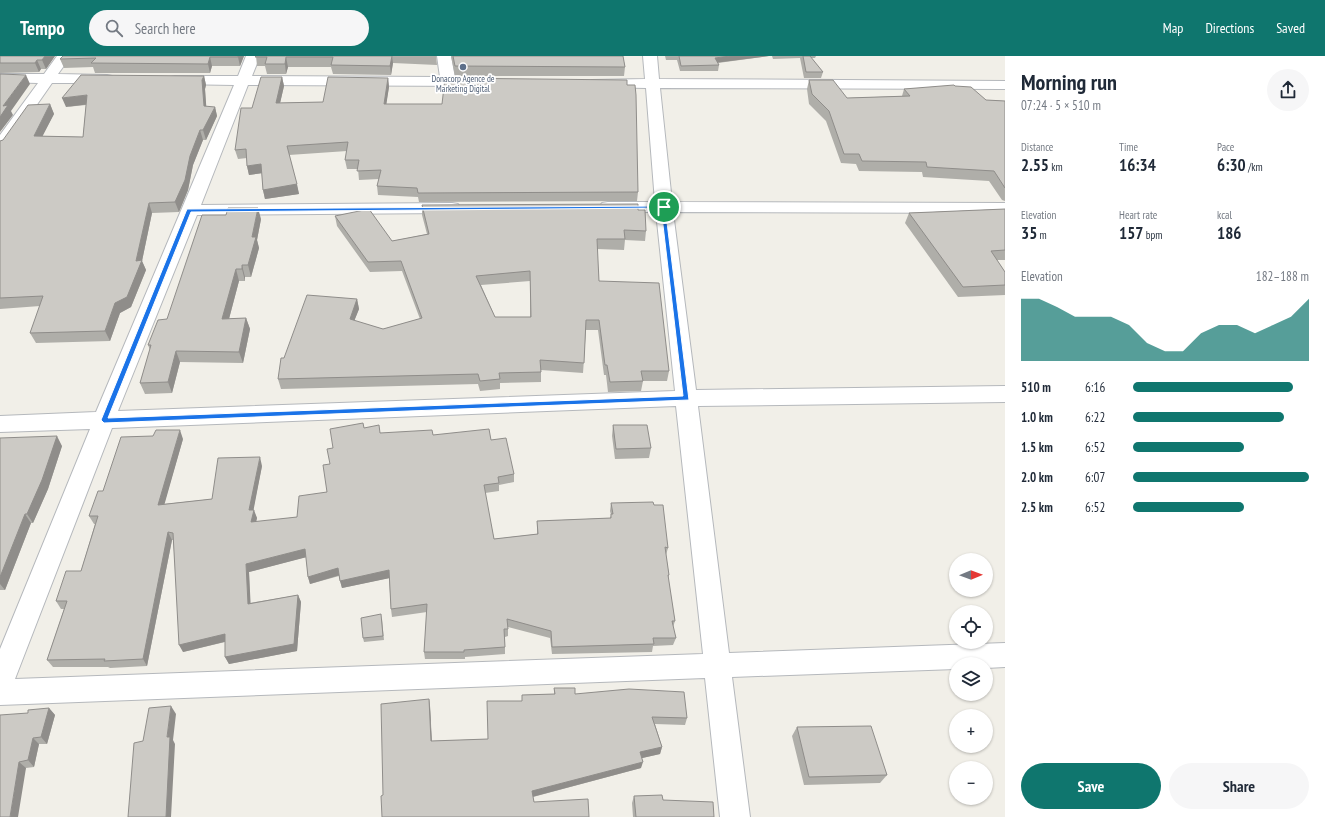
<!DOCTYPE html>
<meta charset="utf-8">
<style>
body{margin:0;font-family:"PT Sans Narrow",sans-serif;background:#f6f6f7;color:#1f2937;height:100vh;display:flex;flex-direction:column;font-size:15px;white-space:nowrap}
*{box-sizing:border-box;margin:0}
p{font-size:13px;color:#747a83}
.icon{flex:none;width:22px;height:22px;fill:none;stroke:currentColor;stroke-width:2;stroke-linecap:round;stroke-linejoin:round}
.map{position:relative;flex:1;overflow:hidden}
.side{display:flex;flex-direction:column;background:#fff;width:320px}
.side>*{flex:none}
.needle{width:26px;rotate:89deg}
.tools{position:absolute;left:949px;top:497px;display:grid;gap:8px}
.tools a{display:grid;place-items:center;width:44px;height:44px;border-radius:50%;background:#fff;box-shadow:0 1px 3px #0004;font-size:20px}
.pin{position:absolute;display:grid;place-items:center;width:34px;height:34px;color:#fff;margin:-17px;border:2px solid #fff;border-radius:50%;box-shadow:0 1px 4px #0007}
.round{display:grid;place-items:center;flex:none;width:42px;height:42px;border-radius:21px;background:#f6f6f7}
.overview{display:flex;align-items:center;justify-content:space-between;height:68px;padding:0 16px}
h1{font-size:22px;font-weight:800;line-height:30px}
.figures{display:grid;grid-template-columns:repeat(3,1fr);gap:6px;height:68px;padding:4px 16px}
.figures div{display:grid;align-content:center}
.figures b{font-size:17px;font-weight:800}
.figures small{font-size:11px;font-weight:400}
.figures p{font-size:11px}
.chart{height:112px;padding:8px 16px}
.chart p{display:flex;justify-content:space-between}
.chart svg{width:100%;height:72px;margin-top:4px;fill:#0f766e;opacity:.7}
.cta{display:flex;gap:8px;margin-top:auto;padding:8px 16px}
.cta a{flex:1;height:46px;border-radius:24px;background:#0f766e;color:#fff;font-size:16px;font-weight:800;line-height:46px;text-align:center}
.cta a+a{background:#f6f6f7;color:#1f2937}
ul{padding:0 16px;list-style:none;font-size:13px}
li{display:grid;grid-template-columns:64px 48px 1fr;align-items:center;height:30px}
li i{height:10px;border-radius:5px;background:#0f766e}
header{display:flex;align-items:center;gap:24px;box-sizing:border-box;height:56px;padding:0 20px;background:#0f766e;color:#fff}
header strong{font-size:19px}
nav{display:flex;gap:22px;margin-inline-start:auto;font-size:14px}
.search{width:280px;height:36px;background:#f6f6f7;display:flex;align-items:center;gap:10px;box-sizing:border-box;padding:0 14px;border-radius:22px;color:#747a83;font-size:15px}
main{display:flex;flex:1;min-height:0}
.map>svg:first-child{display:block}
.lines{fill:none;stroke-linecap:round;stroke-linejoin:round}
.minor-casing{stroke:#b5b8bc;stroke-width:2}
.minor{fill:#fff;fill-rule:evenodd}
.wall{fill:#afaea9;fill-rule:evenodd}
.shaded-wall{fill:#8f8d8a}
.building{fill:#cccac5;stroke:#8f8d8a;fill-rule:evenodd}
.route{fill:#1a73e8;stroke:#fff;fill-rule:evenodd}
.service-dot{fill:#5c6f8a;stroke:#fff;stroke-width:1.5}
.labels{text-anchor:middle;stroke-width:3.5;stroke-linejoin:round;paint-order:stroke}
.far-service-label{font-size:9px;fill:#4e5e75;stroke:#fff}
</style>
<header>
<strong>Tempo</strong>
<div class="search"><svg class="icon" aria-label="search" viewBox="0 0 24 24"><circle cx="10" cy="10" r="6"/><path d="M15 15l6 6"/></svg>Search here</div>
<nav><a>Map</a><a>Directions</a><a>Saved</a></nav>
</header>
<main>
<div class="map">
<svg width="1005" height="761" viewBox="0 0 1005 761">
<rect width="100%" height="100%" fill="#f1efe8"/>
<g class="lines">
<!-- minor casing -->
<g class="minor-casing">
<path id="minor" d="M57,0H71L58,18L107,19L112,20L114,23L112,26L107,27H52L6,93L0,95V79L38,27L0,26V18H44Z
M246,0H260L252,20L440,21L437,0H451L455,22L480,23L482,26L480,29L475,30L248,29L201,149L452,147L458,148L461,152L458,156L452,157L197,159L118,355L675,335L656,156H608L602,155L599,151L602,147L608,146H655L646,32L597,31L592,30L590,27L592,24L645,23L643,0H657L659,23L1005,25V33L660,32L672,146L1005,147V157L673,156L696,334L1005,330V346L698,350L729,597L1005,587V611L986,612V608H956V613L732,621L750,761H720L705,622L0,649V593L90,373L0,376V360L96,356L234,29L175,28L170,27L168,24L170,21L175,20H238ZM676,350L703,598L15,623L112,372Z"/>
</g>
<!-- minor -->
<use href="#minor" class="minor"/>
</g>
<!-- wall -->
<path class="wall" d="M0,0H55L46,13H41L39,16L0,17Z
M63,0H244L240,10H212L210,17H95L93,11L64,12L60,3Z
M256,0H436L437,9L393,7L391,19L333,18L331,11H288L286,18H267L265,10H257Z
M451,0H623L625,11L624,20H455Z
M665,0H769L718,7L719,9L718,15H680L677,4H666Z
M772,0H816L815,2H811L823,16L821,22H804L800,2L773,3Z
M204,20L206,29L205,33L206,51H215L217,60L206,84H203L193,109L188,134L179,156L152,157L142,205L146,214L131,251L120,257L110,285L36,287L30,277L40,250L0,253V85L3,84L50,48L54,58L42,80L83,81L86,49L66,51Z
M282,21L284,30L280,47L323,46L388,22L389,31L386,48L638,136L637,145L419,146L418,141L378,139L377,130L379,123L359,124L358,113H347L345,104L347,95L289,99L299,138L265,143L263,134L262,117L249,119L247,110V102L238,103L235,94L252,52Z
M809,24L847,42L902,40L904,33L955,30L986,44L1005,45V145L1002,144L989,125L923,121L922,116L859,115L856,108L841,107L826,65L809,48L807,33Z
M422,149L638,154L646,175L645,185L625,184L624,194L597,193L599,225L669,315L667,325H643L641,335L608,336L606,319H604L598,274H586L583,317L541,314V326L500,327V333L480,335L478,328L281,333L278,323L284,302L357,243L359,253L354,265L383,273L420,263L402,215L370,216L337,170L335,160L392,185L427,178L422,159ZM530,225V261H495L481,229Z
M1005,153V204H997L1005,216V239L958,241L905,167L909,157Z
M261,163L257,184L259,192L251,221H245V225H239L229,263L246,262L250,273L243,307L180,306L172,337L145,338L140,327L150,294L148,289L167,263Z
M613,369L651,392L649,402L615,403L612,380Z
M364,372L381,377L433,379L491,384L514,418V426L499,429V435L485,437L494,483L537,478V465L610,462L611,459L610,455L611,447L654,449L668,492L666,499L669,519L668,523L675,565L673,571L676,582L673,589L653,590L652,596L552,598L550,582L508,571V580L505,581V598L465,601V603H425L424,596L427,556L392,561L391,553L389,522L342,532L339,520L310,528L308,521L306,501L249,516L250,547L298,539L301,546L297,595L229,608L225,601V586L183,596L173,484H172L147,610L110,612L108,611H53L47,604L64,553H61L56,545L81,515L95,468H94L89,460L103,435L183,383L164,448L212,443L262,410L253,454L257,462L256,466L297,461L327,436L330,408L333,392Z
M0,382L62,390L48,433L33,467H31L5,534H0Z
M382,563L384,584L364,586L363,582Z
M554,632L575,638L687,662L685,669L655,668L662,691L660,698L642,702L641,712L533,741L534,746L383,739L429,643L430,650L432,685L488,683L522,645V639L554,638Z
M49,652L55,659L47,688H39L34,711L26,712L0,761L28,657Z
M797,671L887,719L880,727L804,729L792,680Z
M634,740L663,744L714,761H633L632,747Z"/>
<!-- shaded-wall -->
<path class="shaded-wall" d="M45,0H55L46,13L42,4Z
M238,0H244L240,10L238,1Z
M392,0L393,7L391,19L390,10Z
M730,0H769L714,7L715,2Z
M210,1L212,10L210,17L208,8Z
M286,1L288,11L286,18L285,8Z
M37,4L41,13L39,16L35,7Z
M26,19L30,28L11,55L13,59L0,76V61L3,50Z
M204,20L206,29L205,33L207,60L204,50L202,24Z
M282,21L284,30L278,56L276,47Z
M388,22L389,31L385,57L384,48Z
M87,39L90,48L66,51L62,42Z
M50,48L54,58L38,89L34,80Z
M215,51L217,60L206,84L203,74Z
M200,74L203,84L193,109L188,134L179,156L175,146L190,100Z
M261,108L263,117L249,119L247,110Z
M297,128L299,138L265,143L263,134Z
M149,147L152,157L142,205L146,214L131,251L120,257L110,285L105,275L115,247L136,205Z
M258,152L261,163L257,184L259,192L251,221L248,209L252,181Z
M242,209L245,221V225L242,213Z
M236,213L239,225L226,274L222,263Z
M357,243L359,253L351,273L350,263Z
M246,262L250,273L243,307L239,296Z
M176,295L180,306L172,337L168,326Z
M180,374L183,383L162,457L158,449Z
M57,380L62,390L48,433L33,467L27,458Z
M260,401L262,410L252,462L249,454Z
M254,454L257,462L254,474L251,466Z
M25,458L31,467L5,534L0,528V521Z
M168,476L172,484L147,610L143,603Z
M305,493L307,501L249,516L251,555L248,548L246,508Z
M338,512L340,519L310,528L308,521Z
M389,514L390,522L342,532L340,525Z
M298,539L301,546L297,595L229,608L225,601Z
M225,578L228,585L183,596L179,589Z
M429,643L430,650L432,692L431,685Z
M171,650L176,658L173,684L175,688L171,761H166L167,681Z
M49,652L55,659L47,688L41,681Z
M33,682L39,688L34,711L28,704Z
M662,691L660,698L638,703L640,696Z
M19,706L26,712L18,761H10Z
M643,706L641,712L532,741V735Z"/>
<!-- building -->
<path class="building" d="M0,0H45L42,4H37L35,7H0Z
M63,0H238V1H210L208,8L91,7L96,2L60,3Z
M256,0H392L390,10L331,9L333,1H286L285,8H265L267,1H255Z
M453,0H623L625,11L455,10Z
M679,0H730L715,2L719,9L681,10Z
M803,0H810L823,16H806Z
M0,18L26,19L3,50L8,49L0,61Z
M81,19L204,20L202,24L204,50L215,51L203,74H200L190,100L185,124L175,146L149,147L136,205L142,204L127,241L115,247L105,275L30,277L43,240L0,242V85L3,84L28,49L50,48L34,80L83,81L87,39L62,42Z
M261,21H282L276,47L323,46L328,21L388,22L384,48H442L445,22L627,24V29H635L636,39L638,136L418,137L417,132L377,130L381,114L357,115L359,104H345L348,86L287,90L297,128L263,134L261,108L247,110L246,93L235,94L241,52H252Z
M809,24H833L847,42L910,40L904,33L954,29L955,30L971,31L986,44L1005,45V132L994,115L927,111L926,106L862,105L859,98H844L829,55L812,38Z
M638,148V154H645L646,175L624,174L625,183H597L599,225L659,227L669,315H641L643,325L610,326L607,309H605L599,264H586L584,307L540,304L541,316L499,317L500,323L480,325L478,318L278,323L281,302H284L307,239L357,243L350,263L383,273L422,262L401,205L368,206L335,160L369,153L392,185L429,178L422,149ZM530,215L531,261H495L476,220Z
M228,152H258L252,181H256L248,209H242V213H236L222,263L246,262L239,296L176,295L168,326L140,327L151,289H148L158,264L167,263L202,159H226Z
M1005,153V194L991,195L1005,216V229L963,231L909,157Z
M363,367L364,372L379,369L380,377L432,374L433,379L489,373L491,384L506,382L514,418L498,421L499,427L484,429L494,483L538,478L537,465L611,462V458H613L611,447L653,446L654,449H663L668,492L665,491L669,519H668L675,565H672L676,582H653L654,588L552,591L551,575L507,563L508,573H504L505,591L464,594V596H424L427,548L391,553L389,514L340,525L338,512L308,521L305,493L246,508L248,548L298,539L294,588L225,601V578L179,589L173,477L168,476L143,603L104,605L105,603L47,604L67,545H56L66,515H81L98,460H89L98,435H103L121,381L153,380L156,374H180L158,449L212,443L218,402L260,401L249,454H254L251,466L297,461L299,440L327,436L323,409L330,408L327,393L333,392L330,373Z
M613,369H647L651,392L616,393Z
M57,380L42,424L27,458H25L0,521V382Z
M381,558L383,580L363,582L361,562Z
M554,632H575V638L629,633L684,636L687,662L652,661L662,691L640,696L643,706L532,735L534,746L588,743L589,761H382L381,740L383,739L381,648L429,643L431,685L488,683L487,645H522V639L555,638Z
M171,650L167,681H170L166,761H128L134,687L143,685L149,652Z
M49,652L41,681L33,682L28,704L19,706L10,761H0V659L28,657V654Z
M871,670L887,719L809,721L797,671Z
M662,739L663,744L713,746L714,761H636L634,740Z"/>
<!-- route -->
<path class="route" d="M665,150L689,344L104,367L101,364L187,153ZM661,152L683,340L108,362L191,156Z"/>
<!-- markers -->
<circle class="service-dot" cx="463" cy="11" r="4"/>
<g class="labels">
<!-- far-service labels -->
<g class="far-service-label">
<text x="463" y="26">Donacorp Agence de<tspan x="463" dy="10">Marketing Digital</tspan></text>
</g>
</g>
</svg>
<div class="tools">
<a><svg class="needle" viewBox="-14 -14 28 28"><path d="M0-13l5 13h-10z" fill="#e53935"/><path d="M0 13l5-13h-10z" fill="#747a83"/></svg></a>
<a><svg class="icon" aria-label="locate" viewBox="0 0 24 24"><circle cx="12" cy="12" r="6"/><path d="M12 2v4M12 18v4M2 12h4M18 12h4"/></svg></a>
<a><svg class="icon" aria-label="layers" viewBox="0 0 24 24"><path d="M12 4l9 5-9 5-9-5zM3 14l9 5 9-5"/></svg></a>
<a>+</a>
<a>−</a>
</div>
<div class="pin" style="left:664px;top:151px;background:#1e9e55"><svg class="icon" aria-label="arrive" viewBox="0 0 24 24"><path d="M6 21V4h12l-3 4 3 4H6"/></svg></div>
</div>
<section class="side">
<div class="overview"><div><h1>Morning run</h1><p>07:24 · 5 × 510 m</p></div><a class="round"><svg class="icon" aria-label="share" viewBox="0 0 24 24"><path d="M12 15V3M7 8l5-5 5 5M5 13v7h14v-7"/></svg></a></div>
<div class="figures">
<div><p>Distance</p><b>2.55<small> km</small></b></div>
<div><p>Time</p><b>16:34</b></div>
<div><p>Pace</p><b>6:30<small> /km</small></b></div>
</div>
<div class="figures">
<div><p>Elevation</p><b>35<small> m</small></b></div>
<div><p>Heart rate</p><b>157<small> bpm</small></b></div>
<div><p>kcal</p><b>186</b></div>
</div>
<div class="chart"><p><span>Elevation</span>182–188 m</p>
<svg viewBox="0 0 160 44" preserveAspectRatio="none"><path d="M0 44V6L10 6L20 11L30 17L40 17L50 17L60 22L70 33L80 38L90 38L100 27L110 22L120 22L130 27L140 22L150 17L160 6V44z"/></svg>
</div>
<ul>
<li><b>510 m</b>6:16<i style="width:91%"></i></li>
<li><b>1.0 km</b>6:22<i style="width:86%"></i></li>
<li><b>1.5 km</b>6:52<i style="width:63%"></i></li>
<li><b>2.0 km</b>6:07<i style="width:100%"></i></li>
<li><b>2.5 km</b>6:52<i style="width:63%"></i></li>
</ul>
<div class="cta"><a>Save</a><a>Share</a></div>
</section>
</main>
